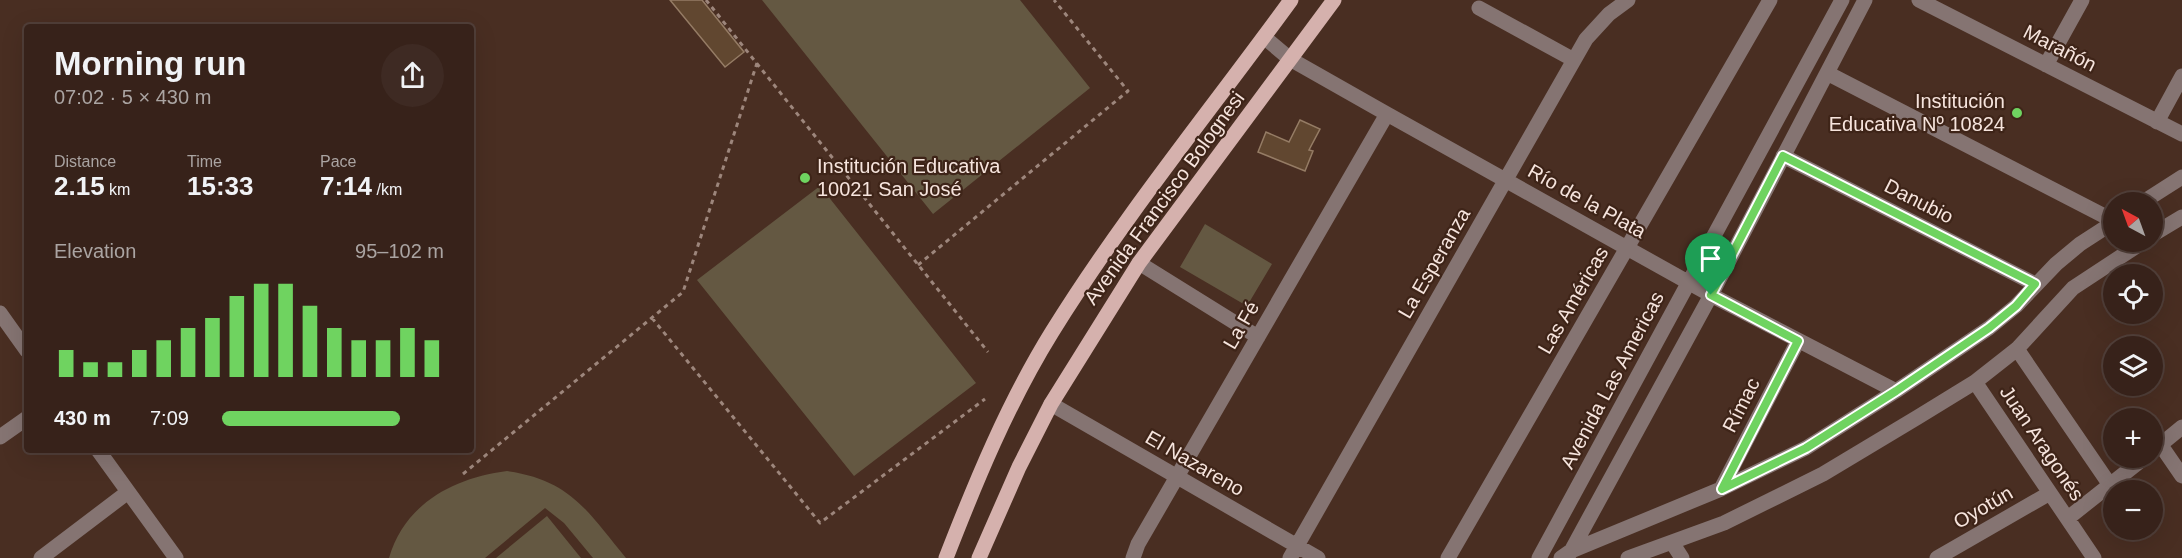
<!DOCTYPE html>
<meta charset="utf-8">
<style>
body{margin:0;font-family:Helvetica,sans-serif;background:#3e2a23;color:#f1f3f6;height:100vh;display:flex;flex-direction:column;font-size:22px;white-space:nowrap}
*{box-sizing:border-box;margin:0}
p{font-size:20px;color:#aaa4a2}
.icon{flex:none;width:33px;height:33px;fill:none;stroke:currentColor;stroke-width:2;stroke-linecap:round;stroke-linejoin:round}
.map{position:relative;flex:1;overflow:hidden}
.details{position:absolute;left:24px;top:24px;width:450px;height:429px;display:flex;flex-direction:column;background:#37221a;border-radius:6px;box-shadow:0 6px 24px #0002,0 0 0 2px #513f39}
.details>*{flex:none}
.needle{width:39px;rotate:319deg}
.controls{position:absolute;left:2103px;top:192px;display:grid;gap:12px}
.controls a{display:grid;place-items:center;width:60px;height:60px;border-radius:50%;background:#37221a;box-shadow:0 6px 24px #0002,0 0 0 2px #513f39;font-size:30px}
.pin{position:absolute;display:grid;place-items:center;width:51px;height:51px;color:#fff;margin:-62px -26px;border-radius:50% 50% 50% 0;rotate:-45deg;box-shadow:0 0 6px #0007}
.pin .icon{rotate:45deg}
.round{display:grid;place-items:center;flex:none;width:63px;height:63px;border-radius:32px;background:#3e2a23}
.head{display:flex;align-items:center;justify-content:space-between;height:102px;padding:0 30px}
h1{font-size:33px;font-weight:700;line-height:45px}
.metrics{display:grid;grid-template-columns:repeat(3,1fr);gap:9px;height:102px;padding:6px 30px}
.metrics div{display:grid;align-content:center}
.metrics b{font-size:26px;font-weight:700}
.metrics small{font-size:16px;font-weight:400}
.metrics p{font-size:16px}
.chart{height:168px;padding:12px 30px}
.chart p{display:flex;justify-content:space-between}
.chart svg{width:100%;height:108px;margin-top:6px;stroke:#6fd360;stroke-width:6}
ul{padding:0 30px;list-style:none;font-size:20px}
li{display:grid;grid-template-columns:96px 72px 1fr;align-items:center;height:45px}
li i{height:15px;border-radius:8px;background:#6fd360}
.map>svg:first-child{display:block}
.green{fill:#645842}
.building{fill:#614730;stroke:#957c65;stroke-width:1.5}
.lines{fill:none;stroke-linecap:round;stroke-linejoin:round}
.path{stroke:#9d867c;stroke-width:3;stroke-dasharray:4.5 4.5;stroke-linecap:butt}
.minor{stroke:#857472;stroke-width:15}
.major{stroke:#d5b1ad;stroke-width:15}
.route-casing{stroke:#fff;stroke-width:12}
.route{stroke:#6fd360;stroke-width:8}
.poi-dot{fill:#6fd360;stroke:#3e2418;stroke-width:2}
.labels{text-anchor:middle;stroke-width:4.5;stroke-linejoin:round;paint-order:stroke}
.street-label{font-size:20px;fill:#f6e4dd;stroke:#3e2418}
.poi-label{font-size:20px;fill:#f6e4dd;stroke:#3e2418;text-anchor:end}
</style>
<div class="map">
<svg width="2182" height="558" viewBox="0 0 2182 558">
<rect width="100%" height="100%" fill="#492e22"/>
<!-- green -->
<path class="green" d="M762,0H1020L1090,88L933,214Z
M820,186L976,383L854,476L697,280Z
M1205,224L1272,264L1247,306L1180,267Z
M507,471C571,480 588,512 626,558H593L564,523L545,508L485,558H389C405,503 454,478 507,471Z
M547,516L581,558H496Z"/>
<!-- building -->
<path class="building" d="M670,0H702L744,52L725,67Z
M1300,120L1320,129L1309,150L1313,151L1305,171L1258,152L1266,132L1289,142Z"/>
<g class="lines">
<!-- path -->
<path class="path" d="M706,0L988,352
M918,265L1128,91L1054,0
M652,318L820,523L985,399
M463,474L683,292L757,63"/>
<!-- minor -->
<path class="minor" d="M1919,0L2182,134
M1479,8L1574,60
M1264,37L1290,59L1387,114L1711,295L1896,391
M2046,65L2082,0
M1827,73L2114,221
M2157,122L2182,76
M1783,156L2035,284
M2143,202L2182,177
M2152,235L2182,217
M1139,263L1258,337
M0,313L27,351
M2017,349L2110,485
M1975,382L2094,558
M1051,404L1318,558
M0,437L27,418
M2160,444L2182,476
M98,450L176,558
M2154,450L2182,427
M1721,489L1798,341
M2068,518L2144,458
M1673,544L1682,558
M1570,553L1711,295L1865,0
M41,558L128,492
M1133,558L1138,544L1387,114
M1290,558L1586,39L1609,14L1628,0
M1448,558L1770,0
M1539,558L1842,0
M1561,558L1571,551L1721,489L1806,448L1896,391L1989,328L2016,306L2056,264L2080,244L2114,222
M1628,558L1724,523L1823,474L1918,417L1975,382L2017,349L2073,288L2143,242
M1937,558L2050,493"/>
<!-- major -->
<path class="major" d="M946,558C976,481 1008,403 1052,332C1124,216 1211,110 1291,0
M979,558L1019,467L1051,404L1139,263L1334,0"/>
</g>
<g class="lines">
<!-- route casing -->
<g class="route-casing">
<path id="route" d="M1783,156L2035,284L2016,306L1989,328L1896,391L1806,448L1722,489L1798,341L1711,295Z"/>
</g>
<!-- route -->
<use href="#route" class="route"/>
</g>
<!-- markers -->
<g class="poi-dot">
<circle cx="2017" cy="113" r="6"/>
<circle cx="805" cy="178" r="6"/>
</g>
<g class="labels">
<!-- street labels -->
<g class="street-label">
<text transform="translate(2060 48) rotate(27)" y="7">Marañón</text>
<text transform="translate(1164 198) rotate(-54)" y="7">Avenida Francisco Bolognesi</text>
<text transform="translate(1587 201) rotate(29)" y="7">Río de la Plata</text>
<text transform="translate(1919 201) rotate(27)" y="7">Danubio</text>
<text transform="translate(1434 263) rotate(-60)" y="7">La Esperanza</text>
<text transform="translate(1573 300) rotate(-60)" y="7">Las Américas</text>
<text transform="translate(1241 325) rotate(-60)" y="7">La Fé</text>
<text transform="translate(1612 380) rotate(-62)" y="7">Avenida Las Americas</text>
<text transform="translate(1741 405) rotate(-63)" y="7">Rímac</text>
<text transform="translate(2042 443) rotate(56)" y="7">Juan Aragonés</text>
<text transform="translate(1195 463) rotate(30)" y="7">El Nazareno</text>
<text transform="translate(1983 507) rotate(-30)" y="7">Oyotún</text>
</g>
<!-- poi labels -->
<g class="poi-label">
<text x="2005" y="108">Institución<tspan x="2005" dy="23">Educativa Nº 10824</tspan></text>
<text x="817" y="173" text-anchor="start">Institución Educativa<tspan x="817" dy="23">10021 San José</tspan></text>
</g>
</g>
</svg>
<div class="controls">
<a><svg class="needle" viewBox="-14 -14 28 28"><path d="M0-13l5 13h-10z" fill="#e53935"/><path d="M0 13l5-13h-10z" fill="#aaa4a2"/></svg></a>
<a><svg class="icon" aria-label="locate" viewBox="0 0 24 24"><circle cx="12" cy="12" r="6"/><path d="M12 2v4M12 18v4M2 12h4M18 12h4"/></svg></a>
<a><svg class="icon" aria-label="layers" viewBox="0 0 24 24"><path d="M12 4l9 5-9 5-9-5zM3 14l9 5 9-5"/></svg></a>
<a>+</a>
<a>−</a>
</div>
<div class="pin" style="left:1711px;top:295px;background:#1e9e55"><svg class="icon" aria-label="arrive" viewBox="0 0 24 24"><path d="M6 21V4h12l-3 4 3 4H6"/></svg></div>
<section class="details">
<div class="head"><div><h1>Morning run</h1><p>07:02 · 5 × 430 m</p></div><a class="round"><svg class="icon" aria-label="share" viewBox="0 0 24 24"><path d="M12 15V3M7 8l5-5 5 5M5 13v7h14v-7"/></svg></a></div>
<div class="metrics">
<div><p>Distance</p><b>2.15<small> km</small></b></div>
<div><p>Time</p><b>15:33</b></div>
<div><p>Pace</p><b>7:14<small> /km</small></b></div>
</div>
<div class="chart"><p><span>Elevation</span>95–102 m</p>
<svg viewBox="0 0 160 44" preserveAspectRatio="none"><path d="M5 44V33M15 44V38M25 44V38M35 44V33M45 44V29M55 44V24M65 44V20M75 44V11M85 44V6M95 44V6M105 44V15M115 44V24M125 44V29M135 44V29M145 44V24M155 44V29"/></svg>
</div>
<ul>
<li><b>430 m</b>7:09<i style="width:80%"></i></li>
</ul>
</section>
</div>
